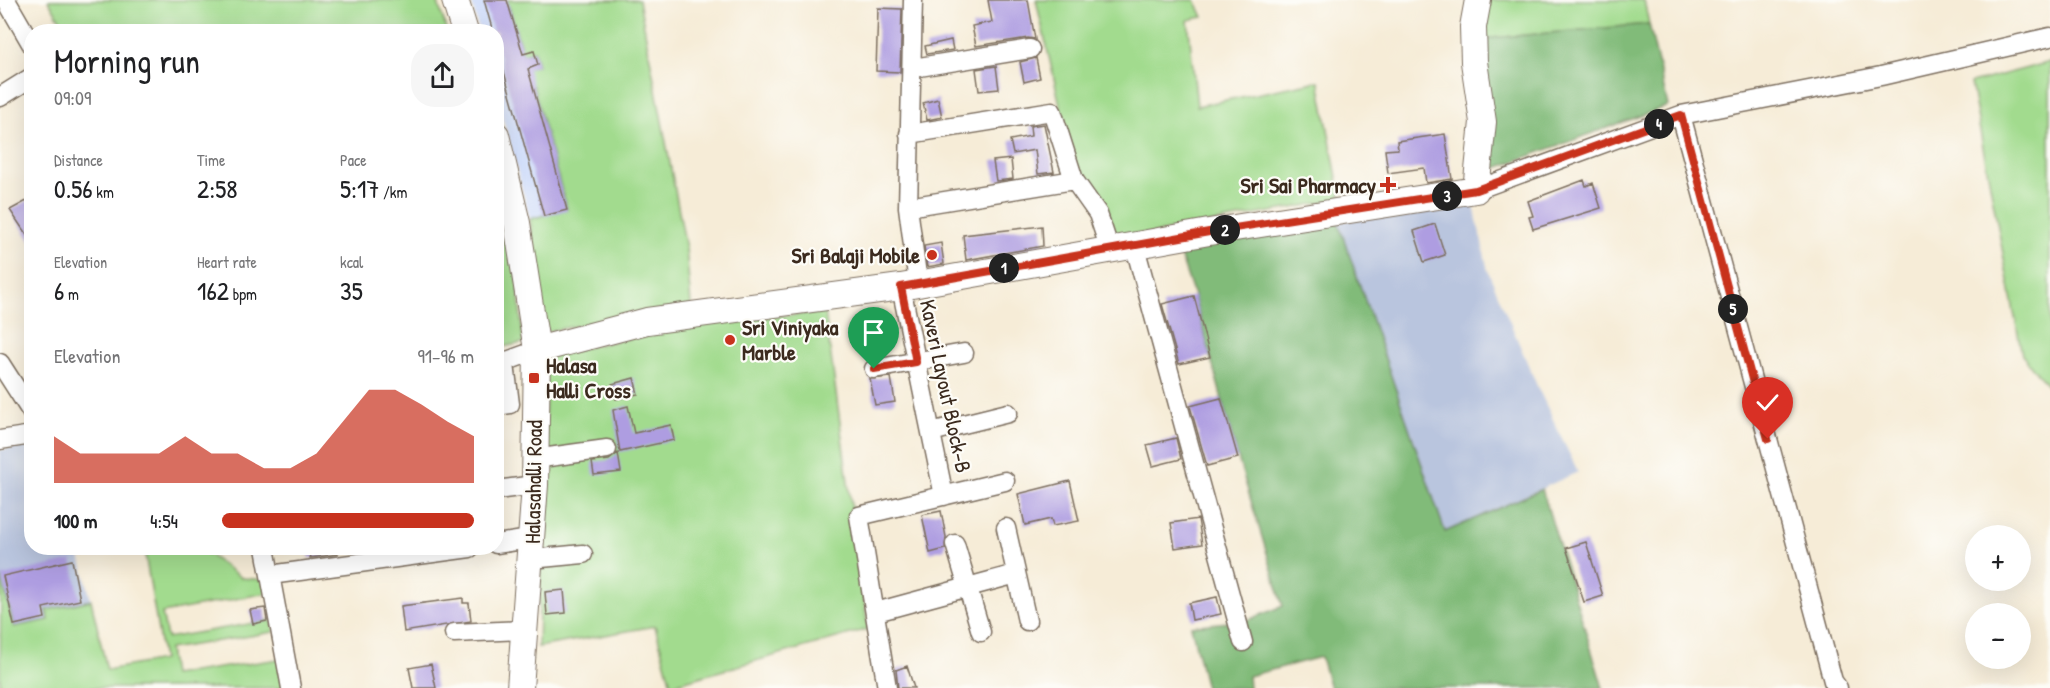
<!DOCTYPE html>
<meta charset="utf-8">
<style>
body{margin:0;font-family:"Patrick Hand",sans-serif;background:#f6f6f6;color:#202124;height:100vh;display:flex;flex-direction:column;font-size:22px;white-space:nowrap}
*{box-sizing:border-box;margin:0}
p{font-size:20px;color:#757577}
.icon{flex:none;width:33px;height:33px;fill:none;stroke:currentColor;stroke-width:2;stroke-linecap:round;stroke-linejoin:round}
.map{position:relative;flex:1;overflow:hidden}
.sheet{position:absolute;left:24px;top:24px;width:480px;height:531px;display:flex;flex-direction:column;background:#fff;border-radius:24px;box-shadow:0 6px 24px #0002}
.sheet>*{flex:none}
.controls{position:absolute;left:1965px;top:525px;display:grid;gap:12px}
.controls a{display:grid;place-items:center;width:66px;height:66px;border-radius:50%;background:#fff;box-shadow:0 6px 24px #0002;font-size:30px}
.pin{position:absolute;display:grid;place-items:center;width:51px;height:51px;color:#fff;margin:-62px -26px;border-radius:50% 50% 50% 0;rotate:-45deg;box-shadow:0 0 6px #0007}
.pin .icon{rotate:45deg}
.km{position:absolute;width:30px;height:30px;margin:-15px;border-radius:50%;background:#222;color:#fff;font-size:16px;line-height:30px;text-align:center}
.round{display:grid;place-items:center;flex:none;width:63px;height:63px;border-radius:24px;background:#f6f6f6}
.summary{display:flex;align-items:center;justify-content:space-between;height:102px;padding:0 30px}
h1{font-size:33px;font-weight:600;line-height:45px}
.metrics{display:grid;grid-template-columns:repeat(3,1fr);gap:9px;height:102px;padding:6px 30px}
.metrics div{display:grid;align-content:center}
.metrics b{font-size:26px;font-weight:600}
.metrics small{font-size:16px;font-weight:400}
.metrics p{font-size:16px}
.chart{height:168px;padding:12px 30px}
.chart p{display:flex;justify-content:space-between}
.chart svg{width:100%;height:108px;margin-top:6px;fill:#c8321e;opacity:.7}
ul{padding:0 30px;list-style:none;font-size:20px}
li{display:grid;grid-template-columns:96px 72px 1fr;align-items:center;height:45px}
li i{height:15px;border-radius:8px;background:#c8321e}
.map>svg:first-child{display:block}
.built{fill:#cddbfa}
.industrial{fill:#b9c5de}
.green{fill:#a2db8e;stroke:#6e8256;stroke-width:1.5}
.forest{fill:#81bb79;stroke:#5e724c;stroke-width:1.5}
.building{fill:#ae9de1}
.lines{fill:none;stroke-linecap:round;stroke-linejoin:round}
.street-casing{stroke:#7c6e5f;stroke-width:21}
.secondary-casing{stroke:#7c6e5f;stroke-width:28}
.street{stroke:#fff;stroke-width:18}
.secondary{stroke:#fff;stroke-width:26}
.route-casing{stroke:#fff;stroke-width:12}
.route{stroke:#c8321e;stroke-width:8}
.poi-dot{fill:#c8321e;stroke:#fdfcf7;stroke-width:2}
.labels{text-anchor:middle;stroke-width:4.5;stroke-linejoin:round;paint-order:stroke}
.poi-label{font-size:22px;font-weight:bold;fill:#3b2a1e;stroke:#fdfcf7;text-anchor:end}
.street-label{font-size:22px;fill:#3b2a1e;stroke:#fdfcf7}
</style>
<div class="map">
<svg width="2050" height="688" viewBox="0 0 2050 688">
<rect width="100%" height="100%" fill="#fdfcf7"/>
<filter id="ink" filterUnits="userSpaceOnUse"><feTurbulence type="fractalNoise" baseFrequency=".0167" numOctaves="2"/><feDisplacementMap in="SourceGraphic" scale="12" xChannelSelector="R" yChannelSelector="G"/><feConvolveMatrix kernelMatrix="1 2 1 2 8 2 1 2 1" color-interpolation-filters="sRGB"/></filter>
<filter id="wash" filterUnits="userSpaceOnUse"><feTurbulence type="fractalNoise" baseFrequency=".008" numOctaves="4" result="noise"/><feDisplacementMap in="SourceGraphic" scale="24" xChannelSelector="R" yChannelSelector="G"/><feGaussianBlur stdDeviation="1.35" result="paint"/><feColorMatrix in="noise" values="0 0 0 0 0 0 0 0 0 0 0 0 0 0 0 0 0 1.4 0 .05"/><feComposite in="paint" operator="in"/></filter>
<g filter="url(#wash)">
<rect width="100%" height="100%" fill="#f6ecd7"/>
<!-- built -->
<path class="built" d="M471,0H507L523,54L534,51L538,65L511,74L533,86L567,210L530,219L497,96L496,32L479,31Z"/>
<!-- industrial -->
<path class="industrial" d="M1473,201L1488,271L1538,388L1578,472L1445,532L1338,222Z
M31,445L32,548H78L91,600L48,610L50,620L14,627L0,578V450Z"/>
<!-- green -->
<path class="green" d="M48,0H437L447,31H67Z
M507,0H639L686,248L691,305L543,332L530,219L567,209L533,86L510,74L538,65L534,51L523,54Z
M1036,0H1195L1203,17L1188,20L1197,106L1319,81L1341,199L1119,240L1106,225L1099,198L1076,175Z
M1486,0H1644L1649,24L1481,39Z
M2050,62V389L2022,355L1971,83Z
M496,180L515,251L523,343L497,348Z
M825,312L868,629L671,685L655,626L538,647L547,355L705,323Z
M144,548H199L242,578L266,580L267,593L162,613L167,638L272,620L274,632L169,649L173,675L279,659L284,688H0L1,577L14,627L49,620L47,610L91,600L107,670L163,660Z"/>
<!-- forest -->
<path class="forest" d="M1649,24L1668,106L1493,169L1481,39Z
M1338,222L1445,532L1542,489L1603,688H1330L1321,657L1248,676L1249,688H1206L1191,626L1248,620L1283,606L1238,458L1194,296L1177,246Z"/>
<g id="blocks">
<!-- building -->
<path class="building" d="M484,0H507L523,54L534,51L538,65L528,69L567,210L544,216L496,43V32H493Z
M988,0H1028L1035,39L1028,38L976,46L972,26L992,22Z
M878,8L902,9L900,72L876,71Z
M951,40L953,50L927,54L925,46Z
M1036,58L1040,78L1024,82L1020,62Z
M996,66L999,89L979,91L976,69Z
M938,99L942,117L927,120L923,103Z
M1044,124L1054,172L1038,174L1035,150L1013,154L1010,140L1031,136L1030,126Z
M1445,134L1452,179L1426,183L1424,168L1388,173L1385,150L1398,149L1397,141Z
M1011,159L1013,179L996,181L993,161Z
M1584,180L1586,186L1593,183L1601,208L1533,229L1529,217L1533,216L1528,201Z
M32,198V243L10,210Z
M1435,224L1445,255L1424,262L1414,231Z
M1042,226L1043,246L966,260L963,235Z
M941,243L944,264L927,267L924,246Z
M1194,296L1210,357L1179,364L1162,304Z
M891,377L895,402L875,405L870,379Z
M634,378L638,394L616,399L612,384Z
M1221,398L1238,458L1207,466L1190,406Z
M628,406L634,433L671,425L674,440L620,452L613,410Z
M1176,438L1181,459L1153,466L1147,445Z
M618,453L621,472L594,475L592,462L609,460Z
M1070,481L1079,521L1053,526L1051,519L1025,525L1018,494Z
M941,511L946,537L945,549L930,553L922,515Z
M1198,519L1202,544L1175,548L1171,523Z
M1586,542L1603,596L1584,602L1566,548Z
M317,548H337L338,554L310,558L308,549Z
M72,560L80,600L43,608L45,618L14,625L3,576Z
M564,590L566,613L547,615L545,592Z
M1217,597L1221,614L1192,620L1189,603Z
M463,598V603H469L471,621L404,632L401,606Z
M265,608L267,621L253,624L250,610Z
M431,664L436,688H413L409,668Z
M907,666L914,688H898L896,670Z"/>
</g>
</g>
<g filter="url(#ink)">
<use href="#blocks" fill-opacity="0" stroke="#7c6e5f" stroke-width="1.5"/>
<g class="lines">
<!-- street casing -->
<g class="street-casing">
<path id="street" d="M6,0L32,45
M913,0L908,207L918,283
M913,68L1030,49
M0,97L32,77
M1681,115L1833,681L1838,688
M909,134L1052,111L1074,180L1098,214L1110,250
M1476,190L1681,115L1881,76L2050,37
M908,207L1074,180
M1135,247L1243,642
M901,287L944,496
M0,363L32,413
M496,365L537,350
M874,369L964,353
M496,406L510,404L505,364
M931,432L1008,413
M0,440L32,435
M534,459L607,449
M496,490L535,485
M1006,528L1027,621
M496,544L530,539
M955,544L981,632
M265,548L291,688
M531,559L583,554
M270,575L470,548
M876,612L1016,574
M454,633L525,630
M887,688L859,516L1005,481"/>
</g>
<!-- secondary casing -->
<g class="secondary-casing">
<path id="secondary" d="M455,0L465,32
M496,135L517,223L537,350L535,485L520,688
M537,350L647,321L901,287L1209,232L1476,190L1483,122L1474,62L1473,27L1478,0"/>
</g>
<!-- street -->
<use href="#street" class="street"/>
<!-- secondary -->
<use href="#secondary" class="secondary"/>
</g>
</g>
<g class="lines" filter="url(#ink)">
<!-- route casing -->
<g class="route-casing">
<path id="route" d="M874,369L916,362L901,287L1209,232L1476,190L1681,115L1768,439"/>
</g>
<!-- route -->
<use href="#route" class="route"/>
</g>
<!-- markers -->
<g class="poi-dot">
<path d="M1385 176h6v6h6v6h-6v6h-6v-6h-6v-6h6z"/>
<circle cx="932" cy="255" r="6"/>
<circle cx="730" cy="340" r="6"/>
<rect x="528" y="372" width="12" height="12" rx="3"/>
</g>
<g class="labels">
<!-- poi labels -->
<g class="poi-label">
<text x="1376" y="193">Sri Sai Pharmacy</text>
<text x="920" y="263">Sri Balaji Mobile</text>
<text x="742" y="335" text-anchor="start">Sri Viniyaka<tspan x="742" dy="25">Marble</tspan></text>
<text x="546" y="373" text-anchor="start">Halasa<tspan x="546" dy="25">Halli Cross</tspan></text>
</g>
<!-- street labels -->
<g class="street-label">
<text transform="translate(946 386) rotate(78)" y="8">Kaveri Layout Block-B</text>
<text transform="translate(533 482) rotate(-89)" y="8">Halasahalli Road</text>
</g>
</g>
</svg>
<div class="controls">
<a>+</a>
<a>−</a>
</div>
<div class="pin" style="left:874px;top:369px;background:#1e9e55"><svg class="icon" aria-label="arrive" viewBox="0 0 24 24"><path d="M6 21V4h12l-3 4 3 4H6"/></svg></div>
<div class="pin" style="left:1768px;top:439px;background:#d93025"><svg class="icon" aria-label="check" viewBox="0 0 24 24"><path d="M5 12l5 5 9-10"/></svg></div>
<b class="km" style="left:1004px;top:268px">1</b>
<b class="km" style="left:1225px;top:230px">2</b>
<b class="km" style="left:1447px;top:196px">3</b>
<b class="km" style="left:1659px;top:124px">4</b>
<b class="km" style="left:1733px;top:309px">5</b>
<section class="sheet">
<div class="summary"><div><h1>Morning run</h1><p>09:09</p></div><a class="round"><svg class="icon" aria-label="share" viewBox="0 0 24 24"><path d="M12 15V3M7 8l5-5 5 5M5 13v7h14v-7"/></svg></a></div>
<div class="metrics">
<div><p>Distance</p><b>0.56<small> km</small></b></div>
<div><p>Time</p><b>2:58</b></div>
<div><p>Pace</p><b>5:17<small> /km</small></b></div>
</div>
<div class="metrics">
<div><p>Elevation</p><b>6<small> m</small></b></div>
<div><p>Heart rate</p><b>162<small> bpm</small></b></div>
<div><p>kcal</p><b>35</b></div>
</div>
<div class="chart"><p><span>Elevation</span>91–96 m</p>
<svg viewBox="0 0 160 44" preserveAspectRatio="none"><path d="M0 44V25L10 32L20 32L30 32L40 32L50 25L60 32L70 32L80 38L90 38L100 32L110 19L120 6L130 6L140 12L150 19L160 25V44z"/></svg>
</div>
<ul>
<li><b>100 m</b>4:54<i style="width:100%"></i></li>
</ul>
</section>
</div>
